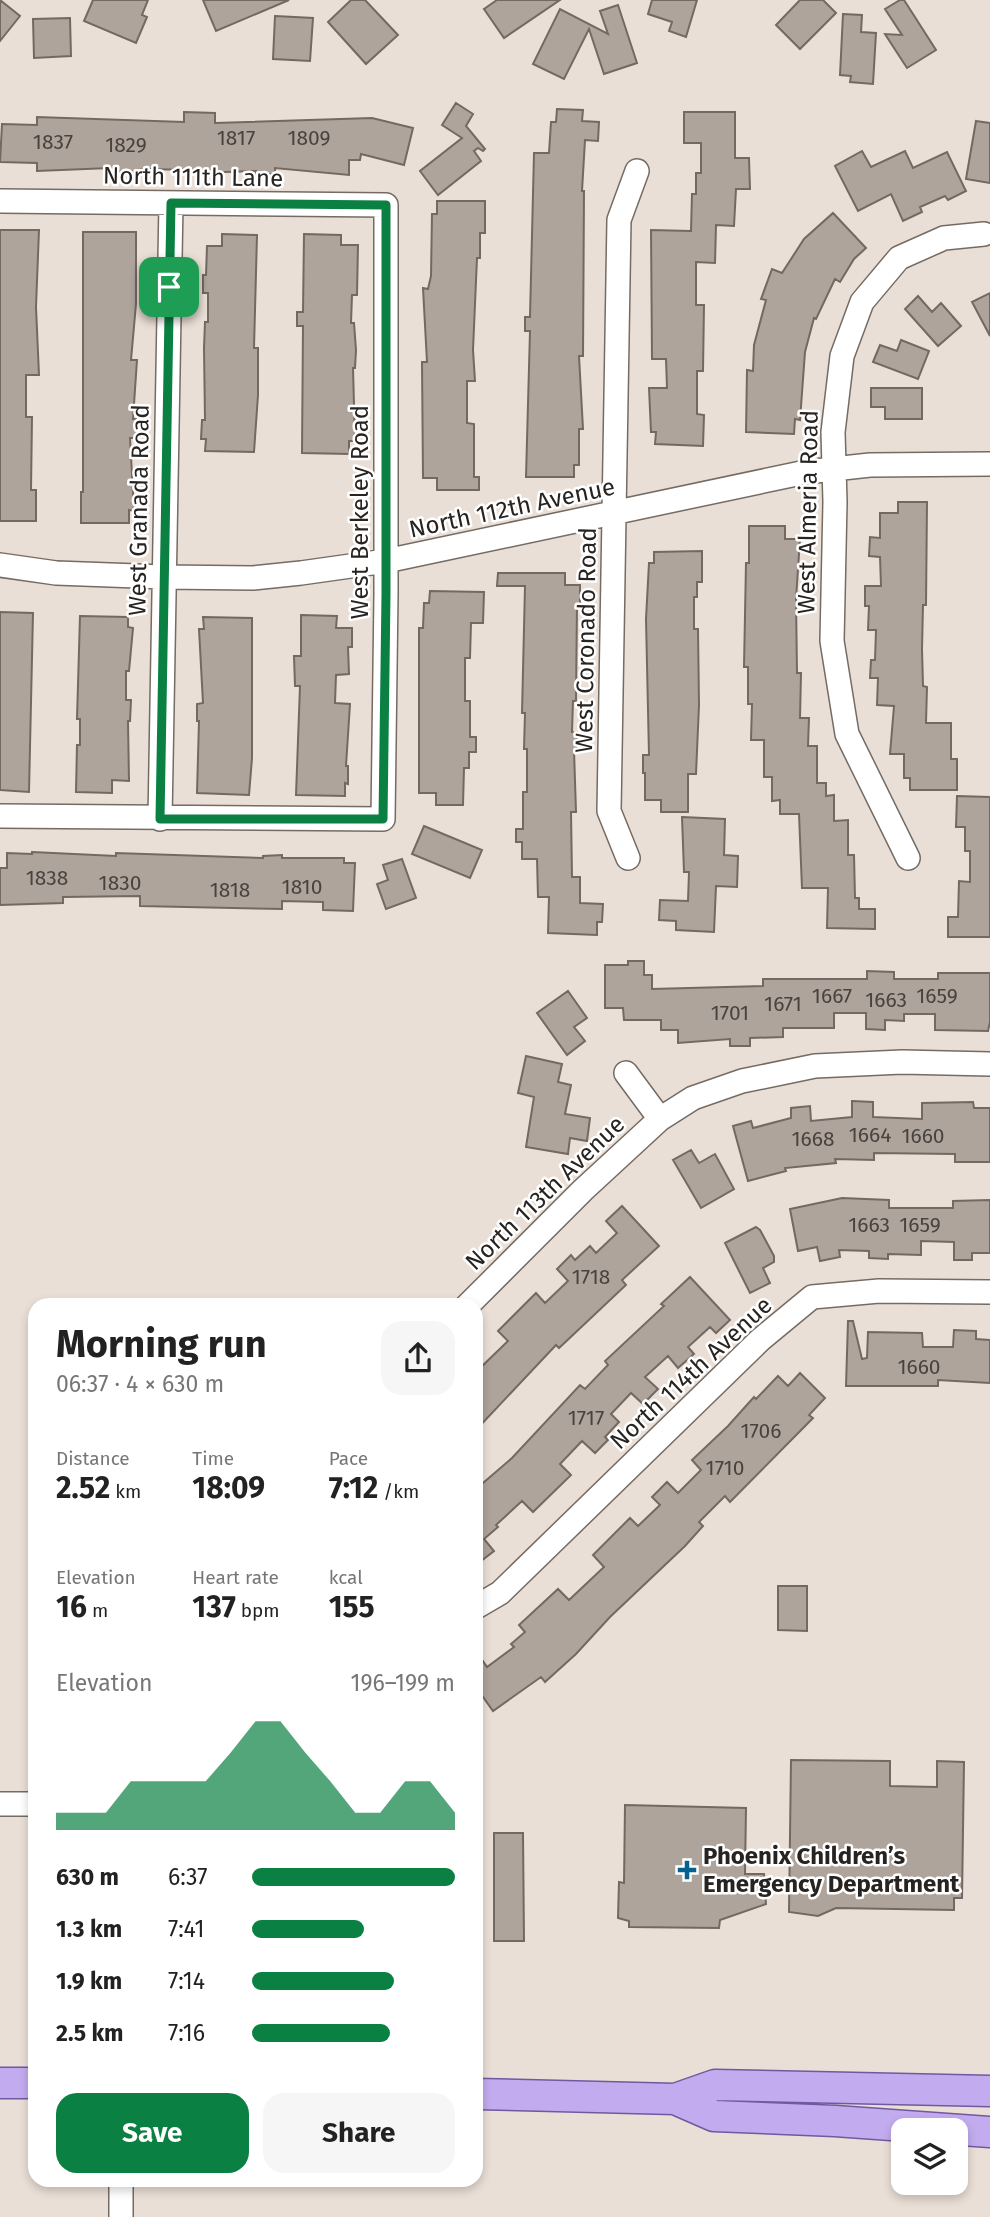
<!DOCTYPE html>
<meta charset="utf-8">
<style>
body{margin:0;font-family:"Fira Sans",sans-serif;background:#f6f6f6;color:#222;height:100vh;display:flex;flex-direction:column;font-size:26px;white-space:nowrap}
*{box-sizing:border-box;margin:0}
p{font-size:23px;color:#767676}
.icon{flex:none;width:38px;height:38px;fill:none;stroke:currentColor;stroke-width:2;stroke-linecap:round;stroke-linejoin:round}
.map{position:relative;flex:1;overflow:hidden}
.sheet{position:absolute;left:28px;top:1298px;width:455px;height:889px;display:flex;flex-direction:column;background:#fff;border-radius:21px;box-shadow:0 4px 10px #0003}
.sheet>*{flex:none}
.tools{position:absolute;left:891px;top:2118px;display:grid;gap:14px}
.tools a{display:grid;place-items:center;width:77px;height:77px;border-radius:14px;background:#fff;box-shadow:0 4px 10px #0003;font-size:35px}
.pin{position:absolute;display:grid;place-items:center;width:60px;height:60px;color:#fff;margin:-30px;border-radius:14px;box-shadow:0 4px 10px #0006}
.round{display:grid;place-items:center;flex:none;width:74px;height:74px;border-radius:21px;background:#f6f6f6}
.overview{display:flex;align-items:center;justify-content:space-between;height:119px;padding:0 28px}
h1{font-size:38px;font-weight:700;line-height:52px}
.metrics{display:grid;grid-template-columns:repeat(3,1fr);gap:10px;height:119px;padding:7px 28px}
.metrics div{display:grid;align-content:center}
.metrics b{font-size:30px;font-weight:700}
.metrics small{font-size:19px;font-weight:400}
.metrics p{font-size:19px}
.chart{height:196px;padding:14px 28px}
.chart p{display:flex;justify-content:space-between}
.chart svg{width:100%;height:126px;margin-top:7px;fill:#0b8043;opacity:.7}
.action{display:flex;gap:14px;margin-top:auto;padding:14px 28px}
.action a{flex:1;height:80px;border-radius:21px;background:#0b8043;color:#fff;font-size:28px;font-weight:700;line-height:80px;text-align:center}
.action a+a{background:#f6f6f6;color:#222}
ul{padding:0 28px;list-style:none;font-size:23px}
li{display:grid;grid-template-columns:112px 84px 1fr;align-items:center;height:52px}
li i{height:18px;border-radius:9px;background:#0b8043}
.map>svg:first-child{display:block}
.building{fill:#afa49c;stroke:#736962;stroke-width:2}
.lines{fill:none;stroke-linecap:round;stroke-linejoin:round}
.minor-casing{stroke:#746b63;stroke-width:26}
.major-casing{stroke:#72589f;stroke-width:33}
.minor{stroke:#fff;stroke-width:23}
.major{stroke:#c2acef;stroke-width:30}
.route-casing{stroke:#fff;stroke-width:14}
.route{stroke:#0b8043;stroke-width:9}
.poi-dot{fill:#046191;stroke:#fff;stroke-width:2.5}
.labels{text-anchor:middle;stroke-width:5;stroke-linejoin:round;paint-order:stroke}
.number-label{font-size:21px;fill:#49433f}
.street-label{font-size:24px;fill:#272320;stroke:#fff}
.poi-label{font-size:24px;font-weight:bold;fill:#272320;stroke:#fff;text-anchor:start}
</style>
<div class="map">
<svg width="990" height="2217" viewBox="0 0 990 2217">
<rect width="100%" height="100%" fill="#eadfd6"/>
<!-- building -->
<path class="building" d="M0,0L20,16L0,41Z
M93,0H148L142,15L147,17L136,43L84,21Z
M203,0H289L216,31Z
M351,0H365L398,35L366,64L328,22Z
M497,0H560L504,38L484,9Z
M652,0H697L686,37L669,31L672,22L648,14Z
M800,0H823L836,13L800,49L776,25Z
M900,0H904L936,50L907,68L885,34L902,35L885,9Z
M618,5L637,63L604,74L589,29L564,79L533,64L560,9L608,34L600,11Z
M843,14L862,15L861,32L876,33L873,84L850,82L851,76L840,75Z
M275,16L313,18L310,61L273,59Z
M70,18L71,56L34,58L33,19Z
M456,103L473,114L466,126L485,149L483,151L478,148L474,151L481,161L438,195L420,171L462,138L442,125Z
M557,109L583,110L582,121L599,122L598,141L585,140L582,191H584L583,356H579L583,429H579V465H574V477H526L530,331H525V317H530L534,153H549L551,122H556Z
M184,112L215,113V123L372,118L413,128L404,165L361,154L360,160H349V175L275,168V174H256V171L195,173V170L141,169V172L110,171V168L37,171V163L0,162L2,124L37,125V117L184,122Z
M684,112H735V158H749L750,189H736L734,226L716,225L715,263L696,262V305H704L703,371H697V414L704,415L703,446L655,444L656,432H651L649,388H667L666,359H652L651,230L691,231L692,194H696V173H701V143H684Z
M976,121L990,123V183L966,179Z
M862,151L871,167L905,151L913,168L947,152L966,191L948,200L945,196L920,207L922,212L903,221L891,194L858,211L835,166Z
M437,201H485V233H480V258H477L473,350L475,381H467V423L474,424V477H479V490H437V478H423L422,362H427L423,288L428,289L431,276L432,214H437Z
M833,213L866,248L854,259L840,282L835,279L816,319L814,318L805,352L800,420L795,419L794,434L746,432L747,370L753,371L754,345L766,300L761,299L772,269L782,273L804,239Z
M0,230H39L36,307L39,375H26V417H32L31,490H36V521H0Z
M83,232H136V304L131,360H137L133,419H136V438H130L134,511L129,510V523H81V492H83Z
M222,234L257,235L254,348H258V395L254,452L205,451L206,439H201L202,420H205L204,348L205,322H208V293H203V275H206L207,246H222Z
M304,234L341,235V245H358L357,295H352L351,323H354L356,350L355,368H353L355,441H349V454L302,453L303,326H297V312H303Z
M990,293V336L972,302Z
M918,296L932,312L941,303L961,326L938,346L905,309Z
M901,340L929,351L918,379L873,362L880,345L897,351Z
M871,388H922V419H885V407H871Z
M898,502H927L926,605H923L922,649L923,686L927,687L926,723H951V759H957V790H910V778H904V754H890L894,706L877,705L878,678H870L871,660H875L876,630H868L869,606H865V586H881L880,557L869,556L870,537L880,538V513H898Z
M749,526H785V539H800L796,599L797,673H801L800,718H809L808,746H817V783H826V796L834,795V821L848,820V855H854L855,898H859V909H875V929L827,928L828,888H802L799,814H780V800L772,801V777H764V740H751L752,704H748V667H744L746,563H749Z
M702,551V582H697V597H694V629H698L699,705L696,774H688V812H661V800H645V773H643V755H649L646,619L649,563H654V552Z
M498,573H565V585H580V604H577L576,701H573L572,732H577L576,751L574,750L576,812H571L572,877H580V903L603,904L602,922H597V935L548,933L549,897H538L537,859H522V842H516V829H523V792H527V749H524L525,713H522L525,586H497Z
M430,591L484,592L483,623H471L470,658H465V701H470V737H476V752H469V768H464L463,805H436V793H419V628H423L424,603H429Z
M0,612L33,613L29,792L0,790Z
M301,615L337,616L336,628H352V647H348L349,674L336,675L335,703L350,704L346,766H348V784L345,783V796L296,795L300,686H295L294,656H301Z
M80,616L128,617V627L133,628L129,671H126V700H131L130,721H128L129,781L112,780V793L76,792L77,745H80V719H77Z
M203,617L252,618V758L249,795L197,793L199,721H197V704L203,703L199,629H204Z
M957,796L990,797V937H948V917H958L959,881L970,882V851H965V827H956Z
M682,817L725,819L724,855L738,856L737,887L716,886L714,932L676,930V921L659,920L660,900L688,901L689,872H684Z
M424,826L482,850L470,878L412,854Z
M32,852L116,856V853L263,858V856L282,855V858H344V863H355L353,911L323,910V902L282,901V909L140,906V896L63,897V903L0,905V868H7V853L32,854Z
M402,859L416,898L386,909L377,884L388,880L383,865Z
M628,961H644V975H652V989L763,986V979H867V971L894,972V979H938V973H990V1022L988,1031L935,1030V1014H904V1021L885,1020V1030L866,1029V1013H834V1028H783V1037L750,1038V1046H730V1039L678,1043V1030H661V1020H624L623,1008H605V965H628Z
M568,991L587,1018L574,1027L585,1041L567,1055L537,1013Z
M526,1056L562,1064L558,1082L571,1085L565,1114L590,1118L587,1141L570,1138L568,1154L526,1147L534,1097L518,1093Z
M852,1101L873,1102V1117L922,1119V1103L973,1102L974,1108H990V1162H955V1154L874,1153V1160L835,1159L836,1163L785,1168L786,1171L748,1181L733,1126L751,1121L753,1128L791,1118V1108L810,1106L811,1121L852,1117Z
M691,1150L699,1163L715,1154L734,1189L701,1208L673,1160Z
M842,1198L889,1200V1208H953V1201L990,1200V1253H972V1260H954V1242L921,1241V1255L888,1254V1259L869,1258V1251L839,1250L840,1257L820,1261L817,1247L798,1251L790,1209Z
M622,1206L659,1246L622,1280L626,1285L559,1348L556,1345L476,1430V1372L508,1341L498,1331L536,1293L545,1303L568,1281L557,1269L571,1255L575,1260L590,1246L596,1253L617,1233L606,1221Z
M756,1227L760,1230L774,1256V1262L763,1268L770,1283L750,1293L725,1243Z
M690,1277L730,1320L716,1333L710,1327L688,1347L694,1354L678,1368L668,1356L645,1377L658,1389L643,1404L631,1393L611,1414L619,1422L605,1437L608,1440L595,1453L582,1441L560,1464L571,1475L533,1512L522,1501L496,1525L498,1527L484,1539L494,1551L476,1565V1489L512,1458L580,1385L585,1389L608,1365L605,1361L664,1306L661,1304Z
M848,1321H853L862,1359L867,1358L868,1332L922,1333L923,1347H953L954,1330L976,1331V1339L990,1340V1383L938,1380V1386H846Z
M800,1373L825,1398L809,1415L813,1418L730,1502L725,1496L699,1522L703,1526L685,1546L610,1617L576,1654L545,1682L541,1677L493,1711L476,1687V1651L487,1667L514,1647L511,1644L525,1632L519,1625L558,1589L569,1600L604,1567L593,1555L630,1518L638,1526L660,1505L652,1497L667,1482L678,1493L701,1470L692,1460L728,1426L754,1397L756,1399L778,1376L788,1386Z
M778,1586H807V1631L778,1630Z
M791,1760L890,1761V1786L937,1787V1761L964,1762L962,1898H954V1910L836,1908L818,1916L789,1912Z
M625,1805L746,1808L745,1874H764L766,1904L720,1920L719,1928L629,1927V1921L618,1918L619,1882L624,1883Z
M494,1833H523L524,1941H494Z"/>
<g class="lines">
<!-- minor casing -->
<g class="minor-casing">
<path id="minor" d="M0,201L386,205V594L383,819L0,816
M0,565L56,573L164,577L253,578L301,573L386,561L806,472L870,465L990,464
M160,819L171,203
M628,858L609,811L619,220L637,171
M908,858L847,734L832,641L835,502L833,432L842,356L862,302L899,258L944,238L984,234
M626,1073L660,1119
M467,1306L583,1190L660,1119L693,1098L742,1081L815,1066L902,1062L990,1064
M476,1607L500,1593L760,1340L812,1297L879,1291L990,1292
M0,1804H35
M121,2217V2180"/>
</g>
<!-- major casing -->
<g class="major-casing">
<path id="major" d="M0,2083H35
M476,2094L675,2099L715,2085L990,2091
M675,2099L714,2116L835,2121L990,2132"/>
</g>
<!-- minor -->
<use href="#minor" class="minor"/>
<!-- major -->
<use href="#major" class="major"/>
</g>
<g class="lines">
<!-- route casing -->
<g class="route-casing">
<path id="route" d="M171,203L386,205V594L383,819H160Z"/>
</g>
<!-- route -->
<use href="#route" class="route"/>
</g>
<!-- markers -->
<path class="poi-dot" d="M683.5 1859.5h7v7h7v7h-7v7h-7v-7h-7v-7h7z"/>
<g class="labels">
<!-- number labels -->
<g class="number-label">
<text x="236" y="145">1817</text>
<text x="309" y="145">1809</text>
<text x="53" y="149">1837</text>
<text x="126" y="152">1829</text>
<text x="47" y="885">1838</text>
<text x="120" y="890">1830</text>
<text x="302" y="894">1810</text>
<text x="230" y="897">1818</text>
<text x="832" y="1003">1667</text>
<text x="937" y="1003">1659</text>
<text x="886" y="1007">1663</text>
<text x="783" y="1011">1671</text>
<text x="730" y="1020">1701</text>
<text x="870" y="1142">1664</text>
<text x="923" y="1143">1660</text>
<text x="813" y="1146">1668</text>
<text x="869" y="1232">1663</text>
<text x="920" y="1232">1659</text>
<text x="591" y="1284">1718</text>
<text x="919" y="1374">1660</text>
<text x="586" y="1425">1717</text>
<text x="761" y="1438">1706</text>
<text x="725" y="1475">1710</text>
</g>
<!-- street labels -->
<g class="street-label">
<text transform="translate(193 177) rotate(1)" y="8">North 111th Lane</text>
<text transform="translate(512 508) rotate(-12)" y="8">North 112th Avenue</text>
<text transform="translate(139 510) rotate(-89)" y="8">West Granada Road</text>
<text transform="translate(360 512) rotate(-90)" y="8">West Berkeley Road</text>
<text transform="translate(808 512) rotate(-89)" y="8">West Almeria Road</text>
<text transform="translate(586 640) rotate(-89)" y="8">West Coronado Road</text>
<text transform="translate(545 1193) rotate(-44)" y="8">North 113th Avenue</text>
<text transform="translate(691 1373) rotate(-43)" y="8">North 114th Avenue</text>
</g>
<!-- poi labels -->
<g class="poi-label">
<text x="703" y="1864">Phoenix Children’s<tspan x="703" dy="28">Emergency Department</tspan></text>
</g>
</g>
</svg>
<div class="tools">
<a><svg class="icon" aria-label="layers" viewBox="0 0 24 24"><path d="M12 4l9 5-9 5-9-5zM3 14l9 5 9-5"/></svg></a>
</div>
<div class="pin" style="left:169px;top:287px;background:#1e9e55"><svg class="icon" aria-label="arrive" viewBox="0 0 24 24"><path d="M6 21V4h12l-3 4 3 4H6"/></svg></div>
<section class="sheet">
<div class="overview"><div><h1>Morning run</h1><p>06:37 · 4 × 630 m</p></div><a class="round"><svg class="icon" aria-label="share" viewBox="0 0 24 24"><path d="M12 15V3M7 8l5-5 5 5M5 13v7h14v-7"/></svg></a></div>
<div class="metrics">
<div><p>Distance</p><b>2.52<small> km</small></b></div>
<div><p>Time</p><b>18:09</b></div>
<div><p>Pace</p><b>7:12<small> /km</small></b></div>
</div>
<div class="metrics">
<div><p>Elevation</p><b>16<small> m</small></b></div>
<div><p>Heart rate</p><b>137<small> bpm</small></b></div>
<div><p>kcal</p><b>155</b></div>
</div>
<div class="chart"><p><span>Elevation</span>196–199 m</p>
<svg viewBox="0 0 160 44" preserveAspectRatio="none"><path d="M0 44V38L10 38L20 38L30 27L40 27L50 27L60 27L70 17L80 6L90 6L100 17L110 27L120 38L130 38L140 27L150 27L160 38V44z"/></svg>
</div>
<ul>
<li><b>630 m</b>6:37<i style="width:100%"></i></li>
<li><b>1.3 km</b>7:41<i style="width:55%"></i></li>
<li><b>1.9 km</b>7:14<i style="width:70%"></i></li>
<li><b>2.5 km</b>7:16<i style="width:68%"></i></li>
</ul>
<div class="action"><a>Save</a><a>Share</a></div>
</section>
</div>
